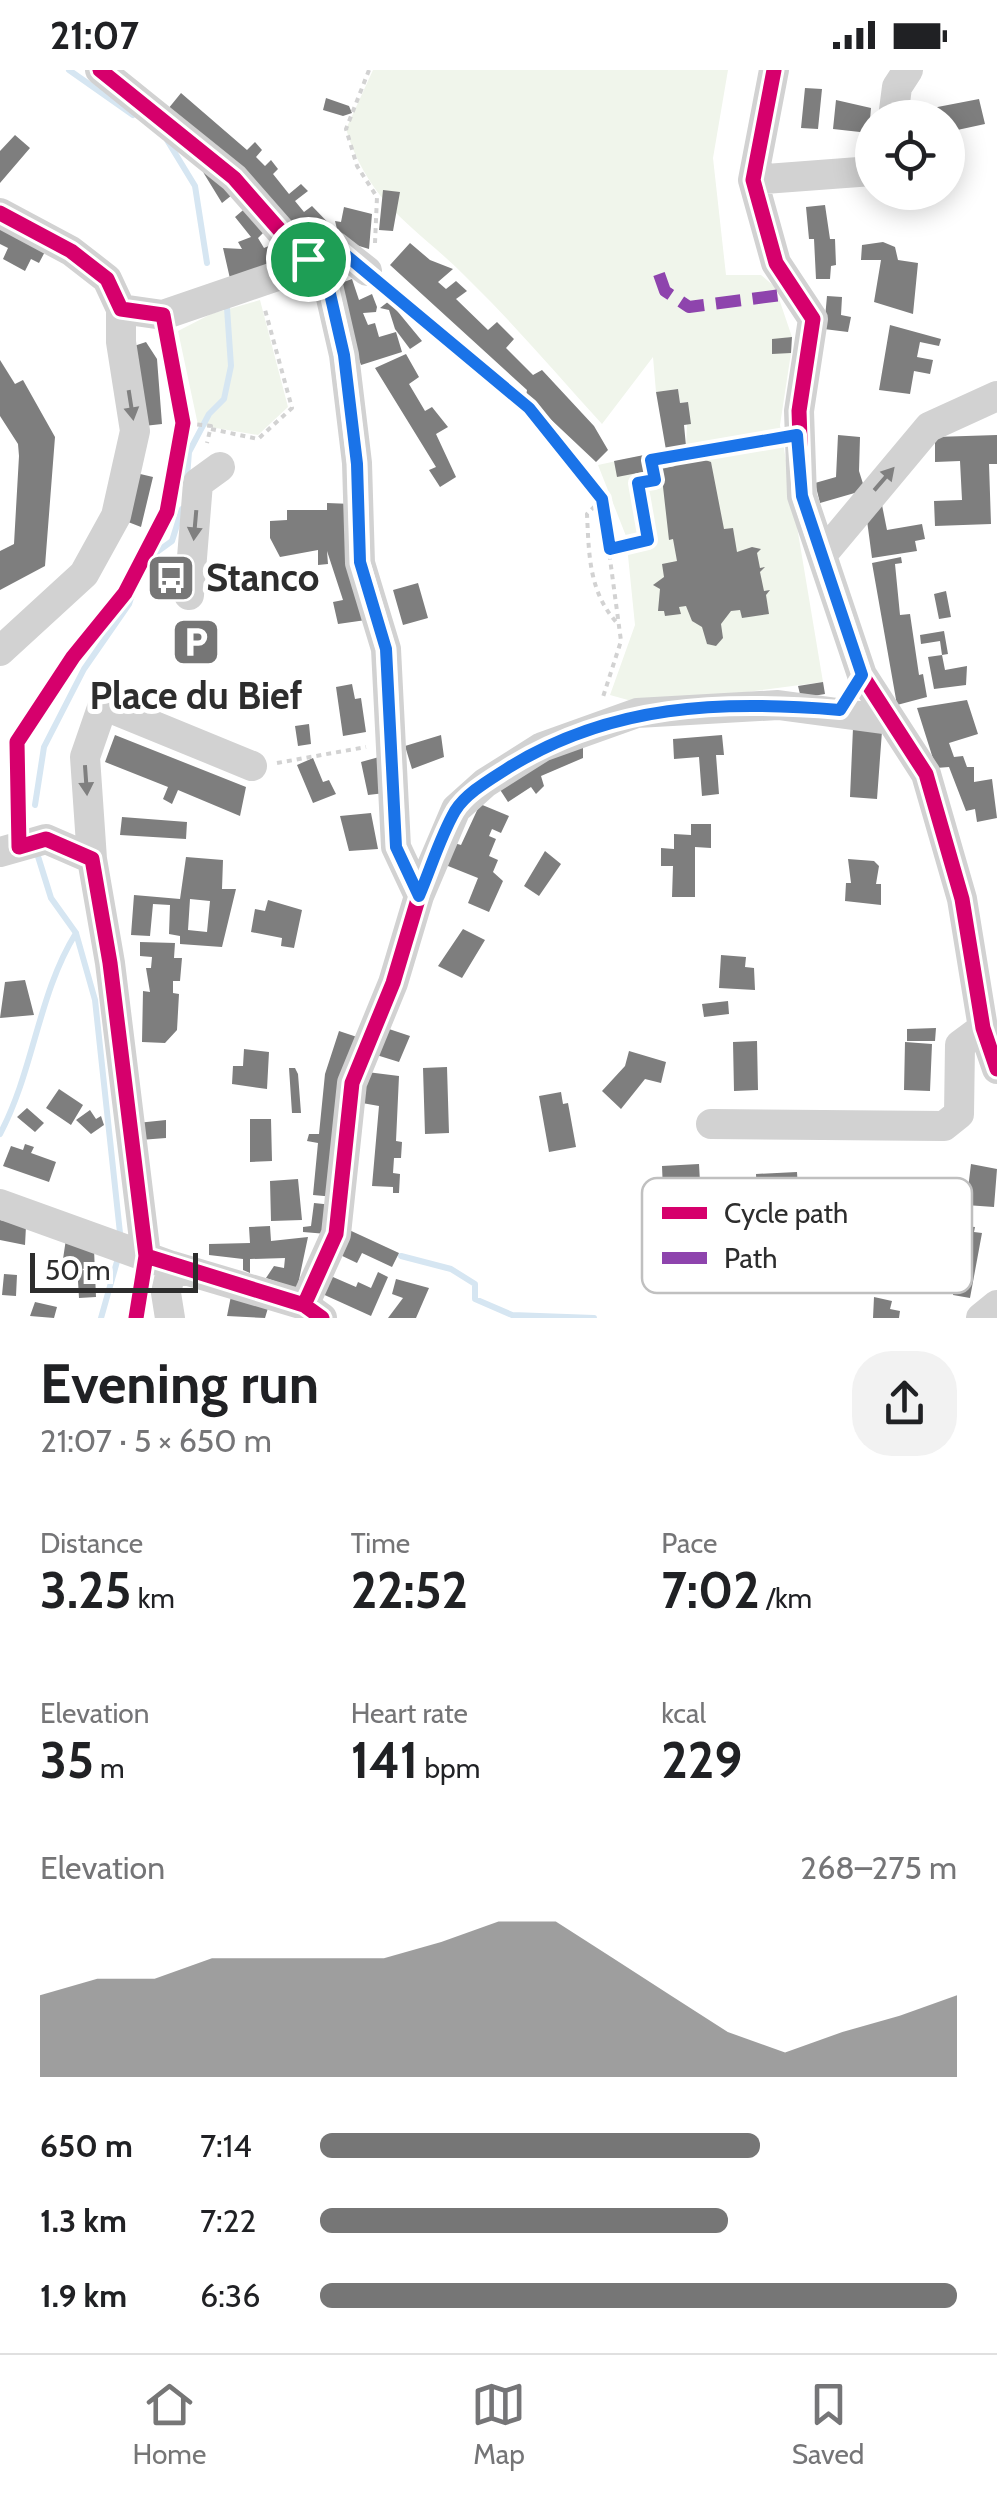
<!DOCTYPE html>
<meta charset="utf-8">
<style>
body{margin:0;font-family:Cabin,sans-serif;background:#f2f2f2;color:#202124;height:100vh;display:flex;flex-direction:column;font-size:38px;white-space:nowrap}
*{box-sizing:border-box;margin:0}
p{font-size:32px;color:#757577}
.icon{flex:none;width:55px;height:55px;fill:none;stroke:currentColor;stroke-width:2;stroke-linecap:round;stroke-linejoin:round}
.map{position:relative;height:1248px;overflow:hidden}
.panel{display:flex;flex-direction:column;background:#fff;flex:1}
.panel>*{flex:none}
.fabs{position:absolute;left:855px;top:30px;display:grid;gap:20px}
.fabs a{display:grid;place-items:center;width:110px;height:110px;border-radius:50%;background:#fff;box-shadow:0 5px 25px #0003;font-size:50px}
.scale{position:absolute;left:30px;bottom:25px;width:168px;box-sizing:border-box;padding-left:10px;border:5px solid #2d2d2d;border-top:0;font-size:28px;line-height:35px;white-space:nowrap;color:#2d2d2d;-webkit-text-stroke:8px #fff;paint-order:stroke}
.pin{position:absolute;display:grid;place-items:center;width:85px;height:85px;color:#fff;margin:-42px;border:5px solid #fff;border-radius:50%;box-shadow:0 2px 10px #0007}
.round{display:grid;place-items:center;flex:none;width:105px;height:105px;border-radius:40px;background:#f2f2f2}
.overview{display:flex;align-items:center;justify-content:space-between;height:170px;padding:0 40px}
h1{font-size:55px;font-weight:800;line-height:75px}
.stats{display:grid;grid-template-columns:repeat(3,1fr);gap:15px;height:170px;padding:10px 40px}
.stats div{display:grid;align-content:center}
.stats b{font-size:50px;font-weight:800}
.stats small{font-size:28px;font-weight:400}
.stats p{font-size:28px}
.chart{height:280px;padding:20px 40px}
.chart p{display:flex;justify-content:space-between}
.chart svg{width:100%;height:180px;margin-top:10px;fill:#767676;opacity:.7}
ul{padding:0 40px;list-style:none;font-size:32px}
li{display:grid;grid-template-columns:160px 120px 1fr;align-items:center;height:75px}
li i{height:25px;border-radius:12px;background:#767676}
.status{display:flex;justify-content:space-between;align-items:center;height:70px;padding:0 50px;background:#fff;direction:ltr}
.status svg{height:28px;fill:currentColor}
.dock{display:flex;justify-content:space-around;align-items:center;height:140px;border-top:2px solid #e0e0e0;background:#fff;font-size:28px;color:#757577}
.dock a{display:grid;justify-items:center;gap:5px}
.dock .selected{color:#767676}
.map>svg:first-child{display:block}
.green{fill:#f0f5eb}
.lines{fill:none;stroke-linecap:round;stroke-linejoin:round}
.stream{stroke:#d6e6f2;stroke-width:6}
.building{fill:#7e7e7e;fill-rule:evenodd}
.path{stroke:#d2d2d2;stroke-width:4;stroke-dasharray:5 5;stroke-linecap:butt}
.minor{stroke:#d2d2d2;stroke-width:30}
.quiet{stroke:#8e44ad;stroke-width:12;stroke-dasharray:25 12;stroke-linecap:butt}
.cycleway-casing{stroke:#fff;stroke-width:21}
.cycleway{stroke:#d6006c;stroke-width:15}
.oneway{fill:#808080}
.route-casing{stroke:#fff;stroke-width:20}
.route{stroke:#1a73e8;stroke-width:12}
.labels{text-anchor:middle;stroke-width:10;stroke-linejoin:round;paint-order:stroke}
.poi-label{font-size:38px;font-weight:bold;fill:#2d2d2d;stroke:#fff;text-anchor:start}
.key{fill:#fff;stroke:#c0c0c0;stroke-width:2.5}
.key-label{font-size:28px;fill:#2d2d2d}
</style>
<div class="status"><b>21:07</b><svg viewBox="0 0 49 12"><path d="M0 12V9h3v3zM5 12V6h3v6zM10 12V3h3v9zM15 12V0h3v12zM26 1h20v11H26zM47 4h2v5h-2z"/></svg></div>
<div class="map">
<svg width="997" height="1248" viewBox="0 0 997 1248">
<rect width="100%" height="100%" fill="#fff"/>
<!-- green -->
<path class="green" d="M373,0H728L713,88L726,205H761L775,217L792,267L772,270V283H791L780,355L823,612L646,635L610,625L635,555L626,466L598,395L686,376L688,332L680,333L678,319L656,322L653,287L602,354C559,307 517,257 471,212C418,157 370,138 346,59Z
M260,230L288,337L258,365L198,355L178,261L211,244Z"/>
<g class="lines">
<!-- stream -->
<path class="stream" d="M69,0L133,45
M167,70L195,116L207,193
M187,407L189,382L209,344L224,329L231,296L227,238
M35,735L44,677L84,599L129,534L143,492L172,471L182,439
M36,780L51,828L76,863L95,930L120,1163
M0,1064C34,1000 38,924 76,863
M401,1186L451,1199L475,1214V1229L512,1245L594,1248
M101,1248L118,1188"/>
</g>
<!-- building -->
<path class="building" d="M805,18L822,19L818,59L801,58Z
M181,23L247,80L255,72L262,80L256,87L265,96L271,90L278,99L273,104L289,124L301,114L308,121L295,131L304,142L312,136L338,163L335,151L341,152L344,137L372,144L369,179L336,169L321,174L305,153L302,156L307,162L300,167L168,39Z
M326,28L349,36L352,43L343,46L323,40Z
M979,29L985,54L948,62V48H924L922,40Z
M836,30L871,38L869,63L833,59Z
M15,65L30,78L0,113V81Z
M203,102L237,121L222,133Z
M383,120L400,122L393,161L379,160Z
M249,135L268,158L258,168L264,178L283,170L297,187L231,213L223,178L242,179L238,172L251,167L235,147Z
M825,135L830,169H835L836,195L831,196L830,209H816L814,169H809L806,137Z
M0,152L48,176L39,193L31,189L25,201L3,189L8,178L0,174Z
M883,172L895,177L898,190L918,193L913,244L874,232L881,190H861L862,175Z
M410,173L430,190L453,199L438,212L446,219L456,211L467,221L456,229L488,260L497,252L514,269L506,278L533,305L542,300L594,356L608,380L596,392L526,326L527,320L390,195Z
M352,209L359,230L372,224L377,237L376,242L363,243L368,255L375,253L379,267L396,262L402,282L361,295L333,216Z
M827,226L842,227L841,245L851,247L848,262L824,259Z
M389,231L422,271L410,279L395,259L389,240L380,238Z
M890,255L941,269L939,276L920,272L917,287L933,290L930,304L914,301L910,324L879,320Z
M792,267L791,283L772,284V269Z
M146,272L157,289L162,354L144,356L134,276Z
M406,284L419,307L409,314L425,341L432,337L448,357L436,364L456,407L440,417L429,400L436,397L375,298Z
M0,290L15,314L23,310L55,367L45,496L0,520V481L14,474L19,386L18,374L0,346Z
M678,319L680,333L688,332L691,354L684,355L686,376L666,380L656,322Z
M838,365L860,367L859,401L865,420L820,433L815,413L836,407Z
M997,365V394H989L991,454L935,456L934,431L962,430L960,391L935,392V367Z
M644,385L648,401L617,407L614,391Z
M694,386L711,392L724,459L733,458L737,482L752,477L761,479L757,483L760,498L765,497L760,502L764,521L770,520L766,525L769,544L742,548L740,540L731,541L721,554L723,568L716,576L707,574L702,557L692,551L686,536L679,537L681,544L665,546L664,541H658L660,519L653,515L664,507L662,494L677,491L673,469L669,470L661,399L675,396L674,389Z
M136,403L153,407L141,457L123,450Z
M881,430L887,460L922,454L925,469L915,471L917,481L872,488L866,443Z
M327,433L352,434L366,550L338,554L333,532L343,530L327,481L328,494L318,495V480L280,487L270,468V451L287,450V440H327Z
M901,487L902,493L895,494L900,545L910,544L919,605L923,604L927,627L897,635L872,493Z
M418,513L428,548L403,555L393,520Z
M946,521L951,547L939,549L934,524Z
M944,561L948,584L942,585L940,571L921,574L920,565Z
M942,585L945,600L967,596L966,615L934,619L928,587Z
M823,612L825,624L801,628L798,616Z
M352,614L355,629L361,628L366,662L343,666L336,617Z
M967,630L978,664L949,673L954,687L963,686L967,697H974V712L992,709L997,748L977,752L975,739L966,741L949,697L936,698L917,638Z
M309,654L311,674L298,676L295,656Z
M853,658L882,661L877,729L850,727Z
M115,665L246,717L240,746L178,720L172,734L163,729L168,717L105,692Z
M441,665L444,687L412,699L405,676Z
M722,665L724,685H716L719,724L702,726L699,687L674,689L673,669Z
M583,671V688L541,706L544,716L536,724L531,717L508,732L497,715Z
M379,687L385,723L368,725L361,692Z
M313,688L323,712L329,710L336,724L313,733L297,695Z
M480,734L509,746L501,763L492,759L489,766L496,769L489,786L498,790L493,802L503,811L489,842L468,833L478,808L443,794L454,773L461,775Z
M371,743L378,779L349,781L340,746Z
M122,747L187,752L186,769L120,765Z
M691,754H711V778L695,777V827H672L673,796H661V778L674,779V764L691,765Z
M545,781L561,794L539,826L524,816Z
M186,787L223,790L222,819H236L222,877L180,874V866L169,864L170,835L153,834L150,866L131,865L134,825L180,829ZM190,829L210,831L207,862L188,860Z
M848,789L874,791L879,796L876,814H881V835L845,831L846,813H851Z
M268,830L302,840L294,878L281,876L282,868L251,862L255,839L265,841Z
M463,859L485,870L462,908L438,896Z
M140,872L175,873L174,888H182L180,911H173V923L179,924L177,960L165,973L142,972L143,921L150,922L146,898H151L152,887L140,886Z
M721,885L746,887L745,897L754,898L755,920L719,918Z
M25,910L34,945L0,948L5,912Z
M728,931L729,944L704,947L702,934Z
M380,956L410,966L399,992L370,983Z
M936,958L935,971H907V959Z
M339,961L360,968L335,1127L313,1125L318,1073L307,1071L309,1064H319L325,1004Z
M757,971L758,1020L734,1021L733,972Z
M905,972L932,974L930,1021L904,1020Z
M244,979L269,982L267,1019L232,1014L233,996H243Z
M629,981L666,992L661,1013L645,1009L621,1039L602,1021L625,996Z
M447,997L449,1063L425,1064L423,998Z
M289,998H295L298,1004L301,1043H292Z
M367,1002L399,1006L396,1071L402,1072L401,1088H394L393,1103L400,1104L399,1123H393V1117L372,1116L379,1036L362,1033Z
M59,1019L83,1035L71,1055L46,1038Z
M561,1022L563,1034L568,1033L576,1077L549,1082L539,1026Z
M27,1038L44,1053L35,1062L17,1047Z
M90,1040L96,1049L101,1046L104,1055L91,1064L76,1050Z
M250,1049H271L272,1091L250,1092Z
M166,1050V1068L140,1070L137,1053Z
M25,1074L34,1077L31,1083L56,1092L49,1112L3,1096L11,1076L23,1080Z
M699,1094L700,1112L721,1111L722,1143H703V1135H681L680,1120L663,1121L662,1096Z
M971,1094L997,1099L994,1137L966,1135Z
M797,1102L798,1120L814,1119L815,1147L772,1144V1128L757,1129L756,1104Z
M298,1109L302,1150L271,1151L270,1111Z
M314,1133L333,1135L327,1164L303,1162V1157L311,1156Z
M0,1150L26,1156L25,1175L0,1170Z
M270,1156L271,1171L308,1167L297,1219L266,1208L274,1196L284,1198L285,1188L250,1189V1203L243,1200V1189L209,1185V1174L250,1173L249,1157Z
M962,1156L975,1157L974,1162L982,1163L970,1228L953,1225L959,1180L950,1179L952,1160L961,1161Z
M347,1159L399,1183L392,1197L362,1183L357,1193L336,1183Z
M66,1169L94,1179L96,1227L79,1228L77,1194L63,1189Z
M378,1202L388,1207L371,1246L318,1222L326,1204L356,1217L358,1212L371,1218Z
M4,1204L17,1205L16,1226L2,1225Z
M396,1209L429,1218L416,1248H388L403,1228L392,1224Z
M231,1226L268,1238L265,1248L227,1246Z
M874,1227L892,1231L890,1239L900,1241L899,1248H873Z
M35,1232L57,1237L54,1248L30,1246Z"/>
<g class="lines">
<!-- path -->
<path class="path" d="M369,0L346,59L357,96L377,127L375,173
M386,217L529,338L602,429L621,571L603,627
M166,269L183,353L211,356L207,373
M211,359L258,369L292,338L264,236
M176,400L181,376
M602,429L587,444C589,486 589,523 618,554
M610,479L648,470L638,413L655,410L651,390L774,369
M277,693L366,677
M18,748L17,672L73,587L125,523L168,438"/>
<!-- minor -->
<path class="minor" d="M100,0L234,108L328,215L344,285L357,393L360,493L386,579L396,777L419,826
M774,0L753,110L776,193L813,249L799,341L802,426L862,605L926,704L962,829L983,958L997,999
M893,48L897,17L908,0
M753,110L872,101
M0,143L71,181L107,209L121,239V272L135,361L116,446L84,504L0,581
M307,189L335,176L367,201
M121,239L163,245L312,194
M822,485L929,357L997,326
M189,525L198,413L220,397
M0,782L46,769L92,789
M711,1054L944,1056L959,1044L960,975L983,958
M0,1134L172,1196L304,1235L322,1248
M146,1186L110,893L92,789L85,687L103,635L252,696
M304,1235L336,1164L352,1013L393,913L419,826L456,739L485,713L542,677L637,643L778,635L890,650
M170,1248L166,1223L172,1196
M981,1248L997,1235"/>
<!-- quiet -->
<path class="quiet" d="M659,204L665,221L689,237L796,223"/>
<!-- cycleway casing -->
<g class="cycleway-casing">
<path id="cycleway" d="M100,0L234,108L328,215L344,285L357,393L360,493L386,579L396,777L419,826L393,913L352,1013L336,1164L304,1235
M774,0L753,110L776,193L813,249L799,341L802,426L862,605L926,704L962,829L983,958L997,999
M0,143L71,181L107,209L121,239L163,245L183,353L167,442L125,523L73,587L17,672L19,777L46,769L92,789L110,893L146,1186L136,1248
M146,1186L304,1235L322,1248"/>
</g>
<!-- cycleway -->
<use href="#cycleway" class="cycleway"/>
</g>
<!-- one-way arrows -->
<defs><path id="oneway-solid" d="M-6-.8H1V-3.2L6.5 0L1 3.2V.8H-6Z" transform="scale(2.5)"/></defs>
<g class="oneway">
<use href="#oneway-solid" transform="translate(131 335) rotate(81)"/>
<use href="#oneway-solid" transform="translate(884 409) rotate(-49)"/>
<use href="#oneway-solid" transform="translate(195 455) rotate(95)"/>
<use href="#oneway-solid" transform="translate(86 710) rotate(86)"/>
</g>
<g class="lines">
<!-- route casing -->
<g class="route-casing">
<path id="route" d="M335,176L529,338L602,429L610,479L648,470L638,413L655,410L651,390L797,365L802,426L862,605L840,640C721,630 611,634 508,698C491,709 466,723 455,741C440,767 431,798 419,826L396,777L386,579L360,492L357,394L344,285L328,215L308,189Z"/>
</g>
<!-- route -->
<use href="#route" class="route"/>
</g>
<!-- icons -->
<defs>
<g id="bus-square" transform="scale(2.5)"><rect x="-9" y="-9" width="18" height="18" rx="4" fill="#767676" stroke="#fff"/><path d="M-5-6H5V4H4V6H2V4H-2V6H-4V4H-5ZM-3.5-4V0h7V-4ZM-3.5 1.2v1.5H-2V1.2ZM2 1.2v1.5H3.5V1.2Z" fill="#fff"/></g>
<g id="parking-square" transform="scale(2.5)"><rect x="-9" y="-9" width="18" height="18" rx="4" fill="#767676" stroke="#fff"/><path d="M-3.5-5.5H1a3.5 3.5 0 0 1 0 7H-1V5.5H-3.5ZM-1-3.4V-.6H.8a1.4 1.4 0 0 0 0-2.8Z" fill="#fff"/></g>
</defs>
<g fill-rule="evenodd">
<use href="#bus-square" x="171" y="508"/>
<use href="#parking-square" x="196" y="572"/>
</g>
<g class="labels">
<!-- poi labels -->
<g class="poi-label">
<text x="206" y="521">Stanco</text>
<text x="196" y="639" text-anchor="middle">Place du Bief</text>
</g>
</g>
<!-- legend -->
<rect x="642" y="1108" width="330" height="115" rx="15" class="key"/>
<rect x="662" y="1137" width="45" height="12" fill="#d6006c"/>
<rect x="662" y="1182" width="45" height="12" fill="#8e44ad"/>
<g class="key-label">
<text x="724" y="1153">Cycle path</text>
<text x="724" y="1198">Path</text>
</g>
</svg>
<div class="fabs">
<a><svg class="icon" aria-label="locate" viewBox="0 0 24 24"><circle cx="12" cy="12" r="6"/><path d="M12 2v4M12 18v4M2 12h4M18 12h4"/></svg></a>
</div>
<div class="scale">50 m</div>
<div class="pin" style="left:308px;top:189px;background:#1e9e55"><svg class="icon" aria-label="arrive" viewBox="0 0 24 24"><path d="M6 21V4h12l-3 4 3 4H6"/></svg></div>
</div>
<section class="panel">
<div class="overview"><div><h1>Evening run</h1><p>21:07 · 5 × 650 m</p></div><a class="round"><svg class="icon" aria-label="share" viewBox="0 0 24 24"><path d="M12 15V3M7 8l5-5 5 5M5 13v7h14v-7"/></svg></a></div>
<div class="stats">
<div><p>Distance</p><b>3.25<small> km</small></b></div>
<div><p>Time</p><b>22:52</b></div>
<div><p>Pace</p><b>7:02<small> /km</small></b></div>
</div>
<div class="stats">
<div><p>Elevation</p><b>35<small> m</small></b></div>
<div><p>Heart rate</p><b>141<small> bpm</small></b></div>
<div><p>kcal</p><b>229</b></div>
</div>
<div class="chart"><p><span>Elevation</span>268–275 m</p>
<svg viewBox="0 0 160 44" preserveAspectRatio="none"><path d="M0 44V24L10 20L20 20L30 15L40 15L50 15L60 15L70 11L80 6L90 6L100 15L110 24L120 33L130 38L140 33L150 29L160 24V44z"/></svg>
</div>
<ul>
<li><b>650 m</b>7:14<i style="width:69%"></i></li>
<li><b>1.3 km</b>7:22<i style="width:64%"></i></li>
<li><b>1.9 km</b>6:36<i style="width:100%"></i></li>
</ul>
</section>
<nav class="dock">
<a class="selected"><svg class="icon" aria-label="home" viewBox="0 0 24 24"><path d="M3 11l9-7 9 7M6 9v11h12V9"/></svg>Home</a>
<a><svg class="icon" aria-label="map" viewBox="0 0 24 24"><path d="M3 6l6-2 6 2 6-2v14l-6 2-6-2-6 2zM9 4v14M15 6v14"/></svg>Map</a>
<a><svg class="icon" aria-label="saved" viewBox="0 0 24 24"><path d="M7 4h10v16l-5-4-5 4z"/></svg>Saved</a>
</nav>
